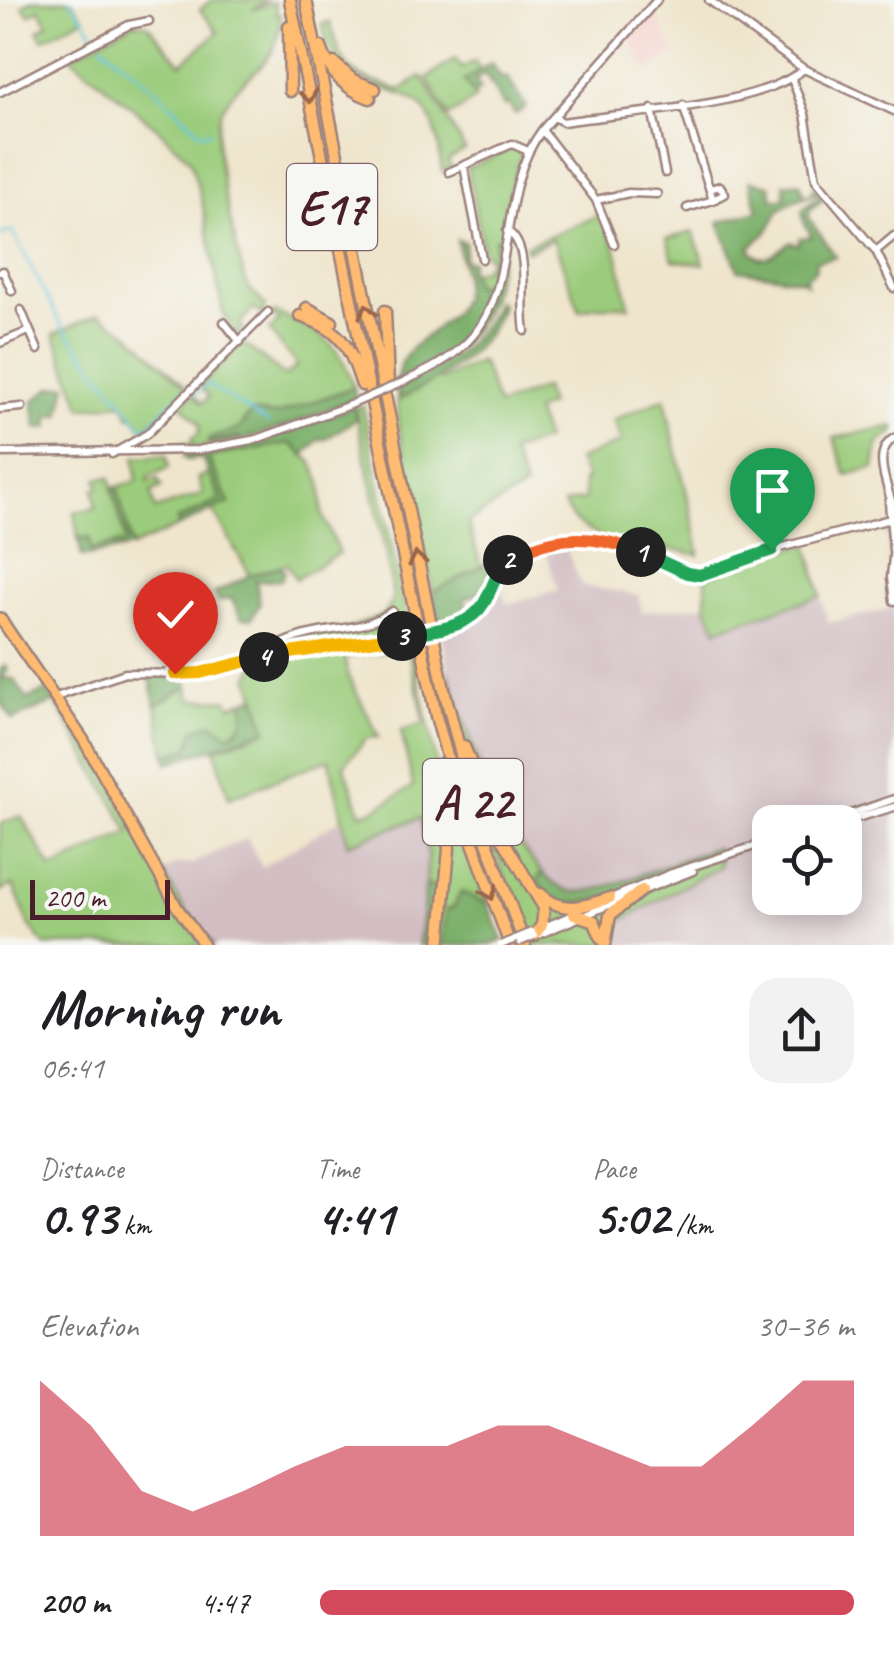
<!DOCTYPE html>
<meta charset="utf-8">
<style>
body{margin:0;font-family:Caveat,sans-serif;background:#f2f2f2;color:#202124;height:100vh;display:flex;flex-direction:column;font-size:38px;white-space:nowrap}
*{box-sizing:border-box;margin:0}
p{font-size:32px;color:#757577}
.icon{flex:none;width:55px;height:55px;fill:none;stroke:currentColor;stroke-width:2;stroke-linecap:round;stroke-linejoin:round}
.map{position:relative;height:945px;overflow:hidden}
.details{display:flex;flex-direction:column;background:#fff;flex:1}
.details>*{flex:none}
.controls{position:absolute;left:752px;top:805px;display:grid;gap:20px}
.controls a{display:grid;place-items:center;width:110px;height:110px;border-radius:20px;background:#fff;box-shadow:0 5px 25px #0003;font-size:50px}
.scale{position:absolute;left:30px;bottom:25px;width:140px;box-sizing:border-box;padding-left:10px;border:5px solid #4a1f2b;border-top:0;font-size:28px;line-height:35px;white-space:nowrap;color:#4a1f2b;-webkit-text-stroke:8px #f6f6f2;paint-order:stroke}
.pin{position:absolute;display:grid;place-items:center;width:85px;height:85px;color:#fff;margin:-102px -42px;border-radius:50% 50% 50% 0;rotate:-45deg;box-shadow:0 0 10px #0007}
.pin .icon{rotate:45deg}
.km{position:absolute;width:50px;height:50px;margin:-25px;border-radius:50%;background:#222;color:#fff;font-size:28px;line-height:50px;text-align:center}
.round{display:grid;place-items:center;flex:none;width:105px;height:105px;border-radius:30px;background:#f2f2f2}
.head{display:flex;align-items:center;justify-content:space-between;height:170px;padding:0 40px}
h1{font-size:55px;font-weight:700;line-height:75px}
.metrics{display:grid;grid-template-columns:repeat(3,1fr);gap:15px;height:170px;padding:10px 40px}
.metrics div{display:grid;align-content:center}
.metrics b{font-size:50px;font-weight:700}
.metrics small{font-size:28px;font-weight:400}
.metrics p{font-size:28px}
.chart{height:280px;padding:20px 40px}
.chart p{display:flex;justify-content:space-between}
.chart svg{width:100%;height:180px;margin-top:10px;fill:#d1495b;opacity:.7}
ul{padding:0 40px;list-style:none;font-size:32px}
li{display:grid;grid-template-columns:160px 120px 1fr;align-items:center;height:75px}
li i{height:25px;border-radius:12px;background:#d1495b}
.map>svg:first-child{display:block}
.built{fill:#f7d0ca}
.industrial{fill:#d2bec2;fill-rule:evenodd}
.green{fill:#9bcc7b;stroke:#727653;stroke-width:2.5;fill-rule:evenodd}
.forest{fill:#7cb06b;stroke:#63684b;stroke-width:2.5}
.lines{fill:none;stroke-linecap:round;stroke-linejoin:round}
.stream{stroke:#62c6df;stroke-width:2.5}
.minor-casing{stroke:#9c827c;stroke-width:11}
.major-casing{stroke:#9c827c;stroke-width:14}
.highway-casing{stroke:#9c827c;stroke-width:15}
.minor{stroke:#fff;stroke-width:6}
.major{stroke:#ffbb71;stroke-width:9}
.highway{stroke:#ffbb71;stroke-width:10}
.minor-bridge-casing{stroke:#9c827c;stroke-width:11;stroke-linecap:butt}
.minor-bridge{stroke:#fff;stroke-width:6}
.oneway{stroke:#9b654a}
.split-1-casing{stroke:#fff;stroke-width:20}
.split-2-casing{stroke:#fff;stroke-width:20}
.split-3-casing{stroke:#fff;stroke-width:20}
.split-4-casing{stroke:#fff;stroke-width:20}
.split-5-casing{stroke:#fff;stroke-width:20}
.split-1{stroke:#22a559;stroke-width:12}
.split-2{stroke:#f0652b;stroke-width:12}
.split-3{stroke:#22a559;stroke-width:12}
.split-4{stroke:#f5b400;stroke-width:12}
.split-5{stroke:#f5b400;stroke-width:12}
.labels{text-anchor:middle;stroke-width:9;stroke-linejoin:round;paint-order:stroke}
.shield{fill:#f6f6f2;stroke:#7e6067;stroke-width:2.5}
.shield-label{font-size:48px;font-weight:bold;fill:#4a1f2b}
</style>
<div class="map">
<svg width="894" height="945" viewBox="0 0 894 945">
<rect width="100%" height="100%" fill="#f6f6f2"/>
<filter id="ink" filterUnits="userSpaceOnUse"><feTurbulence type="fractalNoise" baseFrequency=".01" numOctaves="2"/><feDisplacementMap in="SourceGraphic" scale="20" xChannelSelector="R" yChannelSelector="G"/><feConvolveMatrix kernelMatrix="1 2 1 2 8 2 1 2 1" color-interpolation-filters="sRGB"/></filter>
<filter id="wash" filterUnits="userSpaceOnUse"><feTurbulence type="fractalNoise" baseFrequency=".0048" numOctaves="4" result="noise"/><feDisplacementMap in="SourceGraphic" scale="40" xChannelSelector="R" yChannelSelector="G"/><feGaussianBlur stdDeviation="2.25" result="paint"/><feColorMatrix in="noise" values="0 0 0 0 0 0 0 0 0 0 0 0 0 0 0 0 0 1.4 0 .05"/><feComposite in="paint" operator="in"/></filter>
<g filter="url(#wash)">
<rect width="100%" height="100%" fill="#efe5cc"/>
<!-- built -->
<path class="built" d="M653,11L675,53L647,71L630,40Z"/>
<!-- industrial -->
<path class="industrial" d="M894,522V945H612L619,922L665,894L716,849L593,890L570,893L552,883L536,866L498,810L480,768L448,669L442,632L457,627L491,599L499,582L507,604L558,590L544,546L563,541L582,586L638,595L642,612L706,605L717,629L821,596L828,623L890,609L888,544L884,525ZM770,822H845V898H770Z
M420,817L428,855L419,945H213L183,907L163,873L176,864H191L247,838L262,867L341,819L348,843Z"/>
<!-- green -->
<path class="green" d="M32,0H72L84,18L43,39L38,30L48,24L39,9L28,15L23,6Z
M211,0H267L252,10L274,2L277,15H281C279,72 243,68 222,110C207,139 234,235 242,270L248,287L266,306L262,315L254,308L240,323L243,328L237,335L223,313L202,201L190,160L154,125L70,57L133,23L147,24L181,64L218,32L200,10Z
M330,22C344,73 350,75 401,90L422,76L465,150L448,160L451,168L442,171C439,151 438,127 425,110C417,99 404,95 391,91C353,80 331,65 322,24Z
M455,59L462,68L475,61L480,70L465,81L476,98L449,117L427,78Z
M513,148L521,150V156L510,191L503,239L496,238L487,282L476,287L470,273L483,269L490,259L484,253L467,168Z
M602,214L616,249L629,306H594L580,311L553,239L527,251L525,246Z
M693,232L704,264L673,260L667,239Z
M275,312C321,336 334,333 354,387L277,415L249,414L238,429L208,439L209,443L240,437L241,440L191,448H155L193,443L192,438L199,433L200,424L182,405L193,394L202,403L209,397L200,386L243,343L285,376L297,366L269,330L279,321L272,314Z
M99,314L131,335L188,388L145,432L133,415L130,417L123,403L82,408L54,334Z
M481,361L498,406L544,388L549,405L535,411L546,440L511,452L525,487L468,522L481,567L433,592L399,430L397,389L401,399L439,377L441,380Z
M665,398C674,451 692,502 699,555L667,548L666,556C633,545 578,540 564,504L585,499L583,482L586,479L578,460L621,442L613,420Z
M363,406L443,796L452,797L488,904L461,892L442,945H434L441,889L426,885L428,855L420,818L348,844L329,759L229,798L215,749L267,730L249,676L254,670L251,657L304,636L343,631L383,615L391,604L393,596L385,549L355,408ZM408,649L425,723L401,730L413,786L372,811L361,813L344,765L367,738L379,737L348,676L345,657Z
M894,426V432L878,443L874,468L846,475L834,438Z
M290,443L311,461L321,483L322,514L339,553L296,579L287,564L250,575L212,509L229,503L208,457Z
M167,455L169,468L149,476L148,482L157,478L162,487L151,492L155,510L203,494L198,478L209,473L221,501L177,520L179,526L132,547L117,487L137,481L135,457Z
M110,477L126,542L91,551L88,537L78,538L74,512L96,508L94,489L99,488L97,479Z
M808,544L821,596L717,629L706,605V577L781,550Z
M448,669C471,740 490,816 542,872L537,881L558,902L718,856L720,866L619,922L612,945H531L490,841L469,776L475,770L460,723Z
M188,688L192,700L227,699L231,706L244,701C244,709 246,718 242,725C234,740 183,750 166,755L156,706L178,691Z
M62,699L183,907L213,945H44L29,925L13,885L0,891V824L21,816L52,869L130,832L55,702Z"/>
<!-- forest -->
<path class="forest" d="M491,63L502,79L507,77L526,107L515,114L508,104L504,106L485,74L475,80L480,89L473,94L464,81Z
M750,181L770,185L773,200L785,198L784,184L800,182L804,196L812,194L814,188L819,193L798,199L780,209L767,232L750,247C759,269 777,253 790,242L798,245L800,238L812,237L804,222L802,210L821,195L824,199L811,208L808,217L836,257L815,261L816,269L805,278L807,284L802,280L738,270L719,222L758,211Z
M496,238L503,239C491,323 473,345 397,380C400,335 460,331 464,287C465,272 459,254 457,240L465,242L464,261H471L469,269L474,285L479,287L487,282Z
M497,301L501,305C489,351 441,378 400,399L397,389C441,367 477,348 497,301Z
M67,385L60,415L49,416V427L37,428L33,402L51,387Z
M354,387L356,398L287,426L241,440L239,437L209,443L208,439L238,429L252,412L277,415Z
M354,406L356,419L326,439H319L304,455L290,443L208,457L229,503L179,526L177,520L221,500L202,458L188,460L184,457L187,455L258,442Z
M117,487L132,547L82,557L78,538L90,539L91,550L126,542L112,489Z
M503,554L479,594L464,598L467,606L464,613L439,622L433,592L481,567L496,555Z
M281,566L284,571L281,580L256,581L260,604L251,619L241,618L231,598L219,601L215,593L250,575Z
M6,665L8,670L1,678L14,679L27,699L48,690L55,702L13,720L0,701V669Z
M149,674L186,678L188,688L178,691L156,706Z
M256,696L267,730L168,763L166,755L189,748L195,729L213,723L229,735C245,727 244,718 244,701Z
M716,848L718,856C683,868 593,910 559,902C549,900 543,889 537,881L542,872C550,881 561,892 574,892C606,893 680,858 716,848Z
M426,885L441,888L434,945H419Z
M461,892L488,904L503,940L491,945H442L446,910L454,907Z"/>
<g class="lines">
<!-- stream -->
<path class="stream" d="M71,0L97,38
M102,45L156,90L201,133
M204,133L210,131
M0,235L12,231L62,326L144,429L188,387
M195,394L207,384L268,423"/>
</g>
</g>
<g filter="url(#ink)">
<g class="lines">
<!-- minor casing -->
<g class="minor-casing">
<path id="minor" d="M709,0L804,69L894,111
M792,79L805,114L816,180L876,251L894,288
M0,92L129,25L149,21
M683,105L713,200L687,208
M652,109L665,173
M554,117L563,122C629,111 754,109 804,69
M542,130L596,200L614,244
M464,166L482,259
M449,172L512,144L528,151
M710,189L720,186L725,194L713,200
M596,200L629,193L657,194
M507,231C533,246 519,303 525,331
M876,251L894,236
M0,272L3,271L12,291
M21,310L38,350
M224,322L240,342
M0,343L29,331
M403,382C424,372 446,362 463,346C523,292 492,197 542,130L657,0
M0,409L22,407
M894,438C870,453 889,488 894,511
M0,453L198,450L257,439L350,405
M112,454L147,434L268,312
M889,502L893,550
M894,548L891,577L894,601
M446,627L466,621L479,610L497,574L507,561L550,541L601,540L640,551L687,573L700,575L772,550L894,518
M267,655C300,622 355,638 392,611
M56,697L125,673L195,674L247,660L402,636
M827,822L894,799
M843,822L894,807
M639,892L693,871
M611,898L672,873L770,841
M542,928L577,913
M538,935L628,897"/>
</g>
<!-- major casing -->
<g class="major-casing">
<path id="major" d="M0,618L83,739L177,907L204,945"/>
</g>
<!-- highway casing -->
<g class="highway-casing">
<path id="highway" d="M290,0L436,716L465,821L510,945
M306,0L444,690L477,815L525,945
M289,26L290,91
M321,47C329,72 345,89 370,98
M334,63L353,80L375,89
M307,308L332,322
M385,311L388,384
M300,316C341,329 349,345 362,385
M464,746L498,831L544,908L542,925L534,936
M541,894C562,915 586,906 610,898
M574,914L594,921L602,939
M440,945L449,849L442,764
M605,945L610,915L642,890"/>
</g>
<!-- minor -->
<use href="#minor" class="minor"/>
<!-- major -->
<use href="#major" class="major"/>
<!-- highway -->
<use href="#highway" class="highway"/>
<!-- minor-bridge casing -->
<g class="minor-bridge-casing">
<path id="minor-bridge" d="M350,405L403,382
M402,636L446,627
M520,942L534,936
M501,945L532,932"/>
</g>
<!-- minor-bridge -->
<use href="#minor-bridge" class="minor-bridge"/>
</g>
<!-- one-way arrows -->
<defs><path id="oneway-chevron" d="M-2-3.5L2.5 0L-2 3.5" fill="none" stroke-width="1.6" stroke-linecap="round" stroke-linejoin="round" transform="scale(2.5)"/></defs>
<g class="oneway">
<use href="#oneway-chevron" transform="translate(309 96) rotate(79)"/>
<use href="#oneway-chevron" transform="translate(367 311) rotate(-101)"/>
<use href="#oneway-chevron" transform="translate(417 559) rotate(-101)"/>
<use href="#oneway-chevron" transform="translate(490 893) rotate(69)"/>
</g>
</g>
<g class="lines" filter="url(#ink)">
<!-- split-1 casing -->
<g class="split-1-casing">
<path id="split-1" d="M641,552L687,573L700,575L772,550"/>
</g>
<!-- split-2 casing -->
<g class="split-2-casing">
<path id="split-2" d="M508,560C552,533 594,534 641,552"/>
</g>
<!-- split-3 casing -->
<g class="split-3-casing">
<path id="split-3" d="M402,636C430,630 468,630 484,603C493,588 495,573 508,560"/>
</g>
<!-- split-4 casing -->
<g class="split-4-casing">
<path id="split-4" d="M264,657L402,636"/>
</g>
<!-- split-5 casing -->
<g class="split-5-casing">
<path id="split-5" d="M175,674L200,673L264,657"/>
</g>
<!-- split-1 -->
<use href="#split-1" class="split-1"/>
<!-- split-2 -->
<use href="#split-2" class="split-2"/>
<!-- split-3 -->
<use href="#split-3" class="split-3"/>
<!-- split-4 -->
<use href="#split-4" class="split-4"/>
<!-- split-5 -->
<use href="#split-5" class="split-5"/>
</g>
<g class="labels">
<!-- shield labels -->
<g class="shield">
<rect x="287" y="164" width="90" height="86" rx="8"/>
<rect x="423" y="759" width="100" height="86" rx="8"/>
</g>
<g class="shield-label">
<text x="332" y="224">E17</text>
<text x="473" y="819">A 22</text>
</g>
</g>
</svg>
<div class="controls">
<a><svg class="icon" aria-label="locate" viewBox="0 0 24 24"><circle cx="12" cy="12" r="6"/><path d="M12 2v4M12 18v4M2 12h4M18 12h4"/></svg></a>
</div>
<div class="scale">200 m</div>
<div class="pin" style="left:772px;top:550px;background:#1e9e55"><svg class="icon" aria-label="arrive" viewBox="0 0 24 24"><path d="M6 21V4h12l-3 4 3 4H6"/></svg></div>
<div class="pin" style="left:175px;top:674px;background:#d93025"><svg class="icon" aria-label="check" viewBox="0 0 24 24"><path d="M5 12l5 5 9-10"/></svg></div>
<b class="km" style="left:641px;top:552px">1</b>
<b class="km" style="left:508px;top:560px">2</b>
<b class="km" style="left:402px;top:636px">3</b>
<b class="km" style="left:264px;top:657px">4</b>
</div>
<section class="details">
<div class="head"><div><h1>Morning run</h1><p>06:41</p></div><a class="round"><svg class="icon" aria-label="share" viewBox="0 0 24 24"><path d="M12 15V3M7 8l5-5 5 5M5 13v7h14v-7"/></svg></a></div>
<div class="metrics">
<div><p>Distance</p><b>0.93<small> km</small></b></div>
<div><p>Time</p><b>4:41</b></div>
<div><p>Pace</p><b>5:02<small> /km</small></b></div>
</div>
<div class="chart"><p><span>Elevation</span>30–36 m</p>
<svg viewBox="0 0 160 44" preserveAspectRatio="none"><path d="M0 44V6L10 17L20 33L30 38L40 33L50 27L60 22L70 22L80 22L90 17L100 17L110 22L120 27L130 27L140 17L150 6L160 6V44z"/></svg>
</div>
<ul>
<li><b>200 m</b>4:47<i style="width:100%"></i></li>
</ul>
</section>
